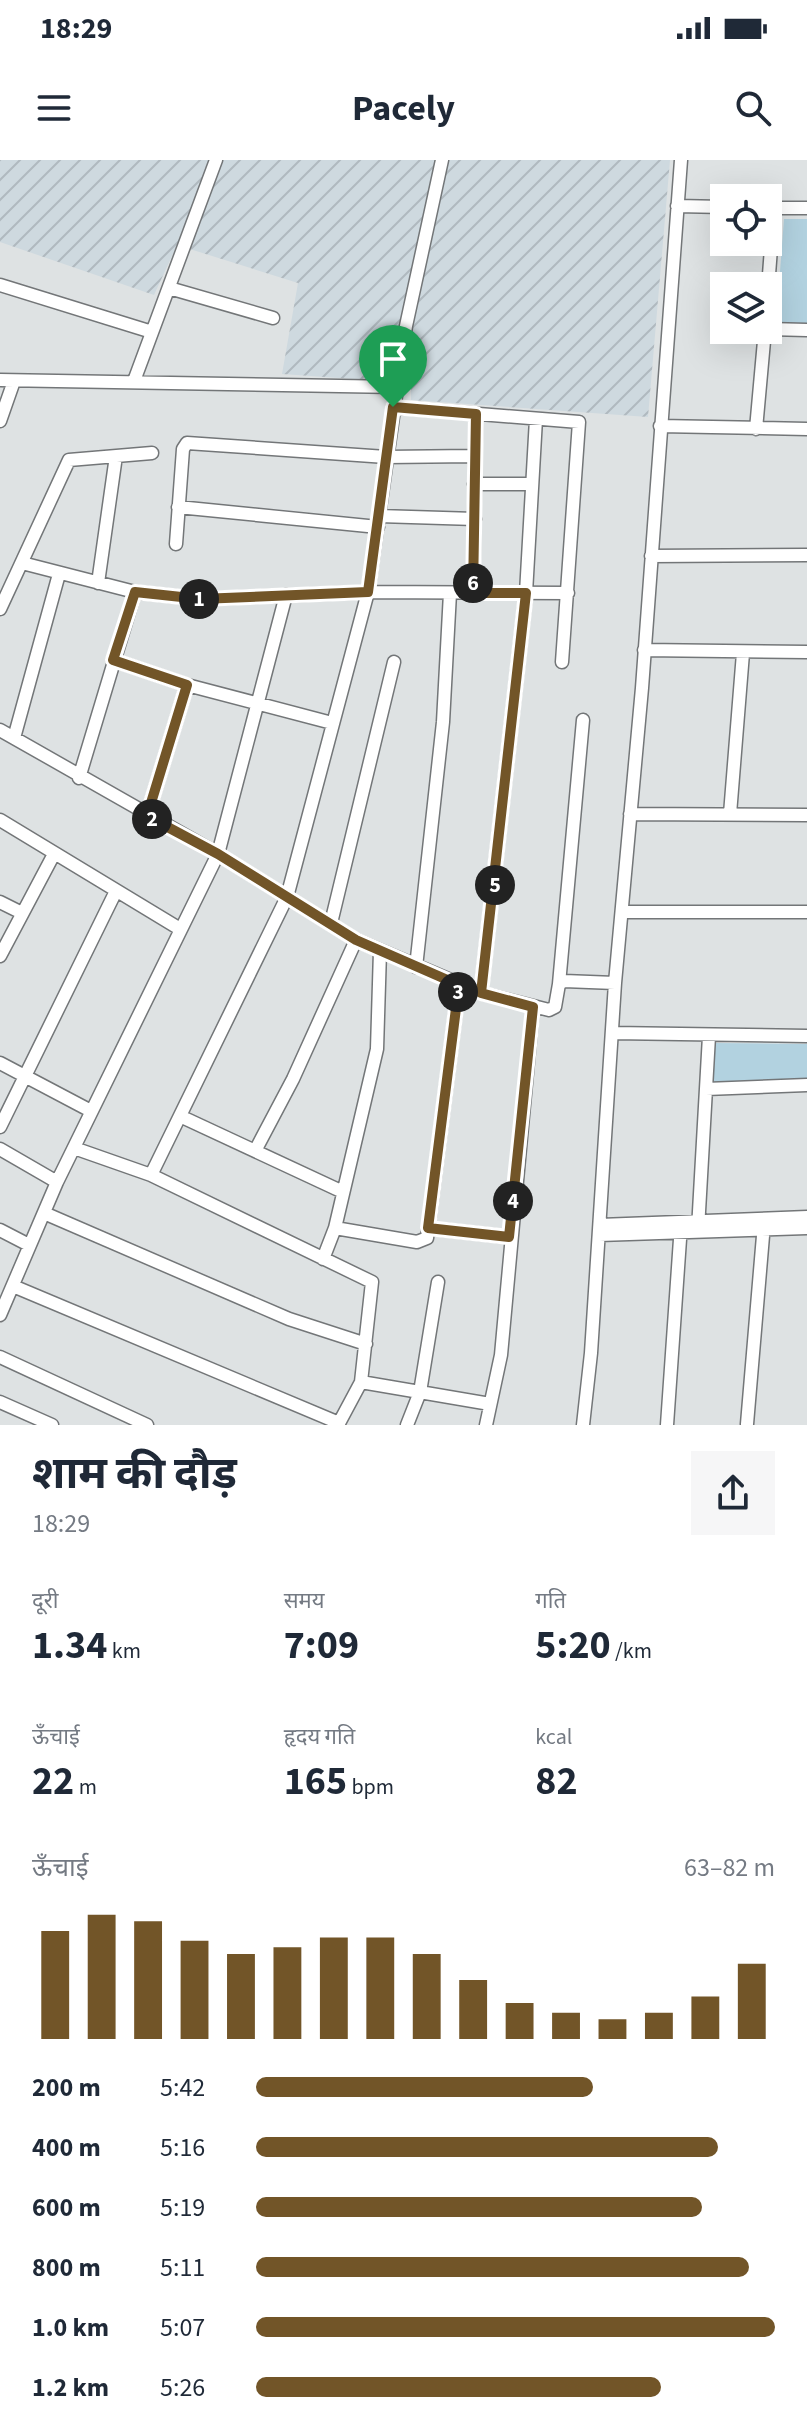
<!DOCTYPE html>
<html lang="hi">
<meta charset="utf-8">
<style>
body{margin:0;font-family:"Source Sans 3","Noto Sans Devanagari",sans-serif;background:#f6f6f7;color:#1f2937;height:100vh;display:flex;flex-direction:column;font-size:30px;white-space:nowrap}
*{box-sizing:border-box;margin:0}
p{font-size:26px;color:#747a83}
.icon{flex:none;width:44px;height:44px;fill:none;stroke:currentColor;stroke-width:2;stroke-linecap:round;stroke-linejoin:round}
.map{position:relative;height:1265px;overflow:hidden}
.details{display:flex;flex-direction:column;background:#fff;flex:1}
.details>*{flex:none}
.buttons{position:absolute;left:710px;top:24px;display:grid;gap:16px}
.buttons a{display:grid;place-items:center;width:72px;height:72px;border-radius:0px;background:#fff;box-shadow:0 8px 32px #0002;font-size:40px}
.pin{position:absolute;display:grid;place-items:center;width:68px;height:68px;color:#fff;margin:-82px -34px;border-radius:50% 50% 50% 0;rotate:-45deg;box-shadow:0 0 8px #0007}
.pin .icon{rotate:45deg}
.km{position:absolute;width:40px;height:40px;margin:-20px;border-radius:50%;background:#222;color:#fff;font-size:22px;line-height:40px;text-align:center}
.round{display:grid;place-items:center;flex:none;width:84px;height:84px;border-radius:0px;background:#f6f6f7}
.head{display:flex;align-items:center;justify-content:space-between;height:136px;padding:0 32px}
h1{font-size:44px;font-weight:700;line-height:60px}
.stats{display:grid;grid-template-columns:repeat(3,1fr);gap:12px;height:136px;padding:8px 32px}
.stats div{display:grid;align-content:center}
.stats b{font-size:40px;font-weight:700}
.stats small{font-size:22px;font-weight:400}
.stats p{font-size:22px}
.chart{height:224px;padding:16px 32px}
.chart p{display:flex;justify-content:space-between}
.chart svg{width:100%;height:144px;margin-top:8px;stroke:#725528;stroke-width:6}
ul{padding:0 32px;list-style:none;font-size:26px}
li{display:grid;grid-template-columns:128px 96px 1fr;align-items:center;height:60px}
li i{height:20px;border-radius:10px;background:#725528}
.status{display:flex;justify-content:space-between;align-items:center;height:56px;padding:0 40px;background:#fff;direction:ltr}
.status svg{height:22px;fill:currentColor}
header{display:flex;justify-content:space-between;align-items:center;height:104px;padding:0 32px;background:#fff;font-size:36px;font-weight:700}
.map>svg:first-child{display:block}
.industrial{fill:url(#industrial-furrows)}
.park{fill:#b2d2e0}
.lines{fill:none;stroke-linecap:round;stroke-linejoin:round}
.minor-casing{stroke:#737678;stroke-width:15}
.minor{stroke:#fff;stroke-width:12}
.route-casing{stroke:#fff;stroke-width:16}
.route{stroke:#725528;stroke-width:10}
</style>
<div class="status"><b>18:29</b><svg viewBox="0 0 49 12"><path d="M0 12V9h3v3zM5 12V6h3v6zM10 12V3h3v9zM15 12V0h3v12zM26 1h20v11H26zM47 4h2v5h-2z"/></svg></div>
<header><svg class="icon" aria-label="menu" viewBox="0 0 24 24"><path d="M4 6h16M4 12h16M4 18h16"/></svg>Pacely<svg class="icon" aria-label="search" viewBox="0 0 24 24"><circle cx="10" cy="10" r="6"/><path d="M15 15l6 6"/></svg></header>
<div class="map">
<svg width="807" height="1265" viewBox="0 0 807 1265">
<defs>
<pattern id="industrial-furrows" width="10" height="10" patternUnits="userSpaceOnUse" patternTransform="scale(2)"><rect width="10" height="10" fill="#ced9df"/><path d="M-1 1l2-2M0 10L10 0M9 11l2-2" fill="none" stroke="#b0b9bf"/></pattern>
</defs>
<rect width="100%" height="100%" fill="#dee2e3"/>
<!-- industrial -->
<path class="industrial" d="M0,0H670L648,257L411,240V223L282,214L298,123L177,85L154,135L0,82Z"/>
<!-- park -->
<path class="park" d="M784,59H807V164H776Z
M714,883L807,884V918L714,922Z"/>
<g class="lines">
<!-- minor casing -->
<g class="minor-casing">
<path id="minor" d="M677,46L724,47
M768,48H807
M0,125L152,172
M169,128L273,158
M768,128L774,48
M768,169L807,170
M0,220L397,227
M134,221L216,0
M393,247L579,262L562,502
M0,261L14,221
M660,266L807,269
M756,269L765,170
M474,324H532
M178,347L378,367
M379,356L475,359
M176,384L183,289L187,283L386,297L473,296
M651,396L807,395
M22,403L135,432L200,439L368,432L568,433
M98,423L116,296
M473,433L476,254
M0,449L69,300L152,293
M644,490L807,492
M113,500L187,525L332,563
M0,570L218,694L356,780L481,833L549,850L555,847L559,824L564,821L615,823
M14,578L59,414
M79,618L135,432
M630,654L807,655
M730,654L743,493
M147,656L187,525
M0,660L180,769
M0,742L22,753
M622,752H807
M331,763L394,502
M0,796L54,694
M416,807L443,562L450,433
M559,824L583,560
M481,833L526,433L536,259
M613,873L807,876
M0,903L91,951
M706,929L807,925
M182,957L343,1032
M0,967L116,731
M74,988L151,1015L372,1122L361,1222L338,1265
M0,989L57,1022
M255,991L293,919L356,780
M151,1015L287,737L368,432L406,166L442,0
M44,1053L289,1159L366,1184
M600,1065L807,1057
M335,1068L417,1082L427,1078L459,825
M428,1068L509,1077
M698,1069L709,876
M0,1070L29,1085
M599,1075L807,1068
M323,1099L335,1068L377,889L380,791
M13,1126L339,1263
M0,1155L57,1022L218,694L286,435
M0,1197L147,1265
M361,1222L490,1244
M0,1242L52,1265
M747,1264L764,1064
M407,1265L420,1232L438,1122
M486,1265L501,1195L533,847
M583,1265L591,1193L615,823L642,528L681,0
M667,1265L681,1065"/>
</g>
<!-- minor -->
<use href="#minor" class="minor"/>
</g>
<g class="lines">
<!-- route casing -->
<g class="route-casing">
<path id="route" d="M393,247L476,254L473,433H526L481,833L533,847L509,1077L428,1068L459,825L356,780L218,694L147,656L187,525L113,500L135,432L200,439L368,432Z"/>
</g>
<!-- route -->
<use href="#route" class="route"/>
</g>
</svg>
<div class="buttons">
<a><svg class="icon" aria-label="locate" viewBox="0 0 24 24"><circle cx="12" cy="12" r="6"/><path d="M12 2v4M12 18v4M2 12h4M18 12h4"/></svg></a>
<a><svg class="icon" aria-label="layers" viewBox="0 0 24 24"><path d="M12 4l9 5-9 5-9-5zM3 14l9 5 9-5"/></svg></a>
</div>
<div class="pin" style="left:393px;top:247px;background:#1e9e55"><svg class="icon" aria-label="arrive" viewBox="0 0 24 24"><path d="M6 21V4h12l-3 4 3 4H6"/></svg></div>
<b class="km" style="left:199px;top:439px">1</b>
<b class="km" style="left:152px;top:659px">2</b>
<b class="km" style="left:458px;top:832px">3</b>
<b class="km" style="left:513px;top:1041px">4</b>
<b class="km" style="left:495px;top:725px">5</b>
<b class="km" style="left:473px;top:423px">6</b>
</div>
<section class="details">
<div class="head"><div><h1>शाम की दौड़</h1><p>18:29</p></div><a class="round"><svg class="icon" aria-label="share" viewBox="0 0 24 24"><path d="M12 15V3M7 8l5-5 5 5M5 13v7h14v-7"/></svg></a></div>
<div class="stats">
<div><p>दूरी</p><b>1.34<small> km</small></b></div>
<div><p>समय</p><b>7:09</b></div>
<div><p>गति</p><b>5:20<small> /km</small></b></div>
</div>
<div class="stats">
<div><p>ऊँचाई</p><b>22<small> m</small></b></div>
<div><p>हृदय गति</p><b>165<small> bpm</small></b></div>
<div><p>kcal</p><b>82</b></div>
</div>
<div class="chart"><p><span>ऊँचाई</span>63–82 m</p>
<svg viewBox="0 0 160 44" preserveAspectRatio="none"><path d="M5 44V11M15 44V6M25 44V8M35 44V14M45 44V18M55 44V16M65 44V13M75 44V13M85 44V18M95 44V26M105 44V33M115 44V36M125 44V38M135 44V36M145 44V31M155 44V21"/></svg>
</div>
<ul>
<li><b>200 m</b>5:42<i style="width:65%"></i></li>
<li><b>400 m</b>5:16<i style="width:89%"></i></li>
<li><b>600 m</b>5:19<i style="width:86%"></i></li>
<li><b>800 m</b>5:11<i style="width:95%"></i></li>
<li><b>1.0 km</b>5:07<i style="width:100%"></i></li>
<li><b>1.2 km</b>5:26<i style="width:78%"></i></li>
</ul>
</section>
